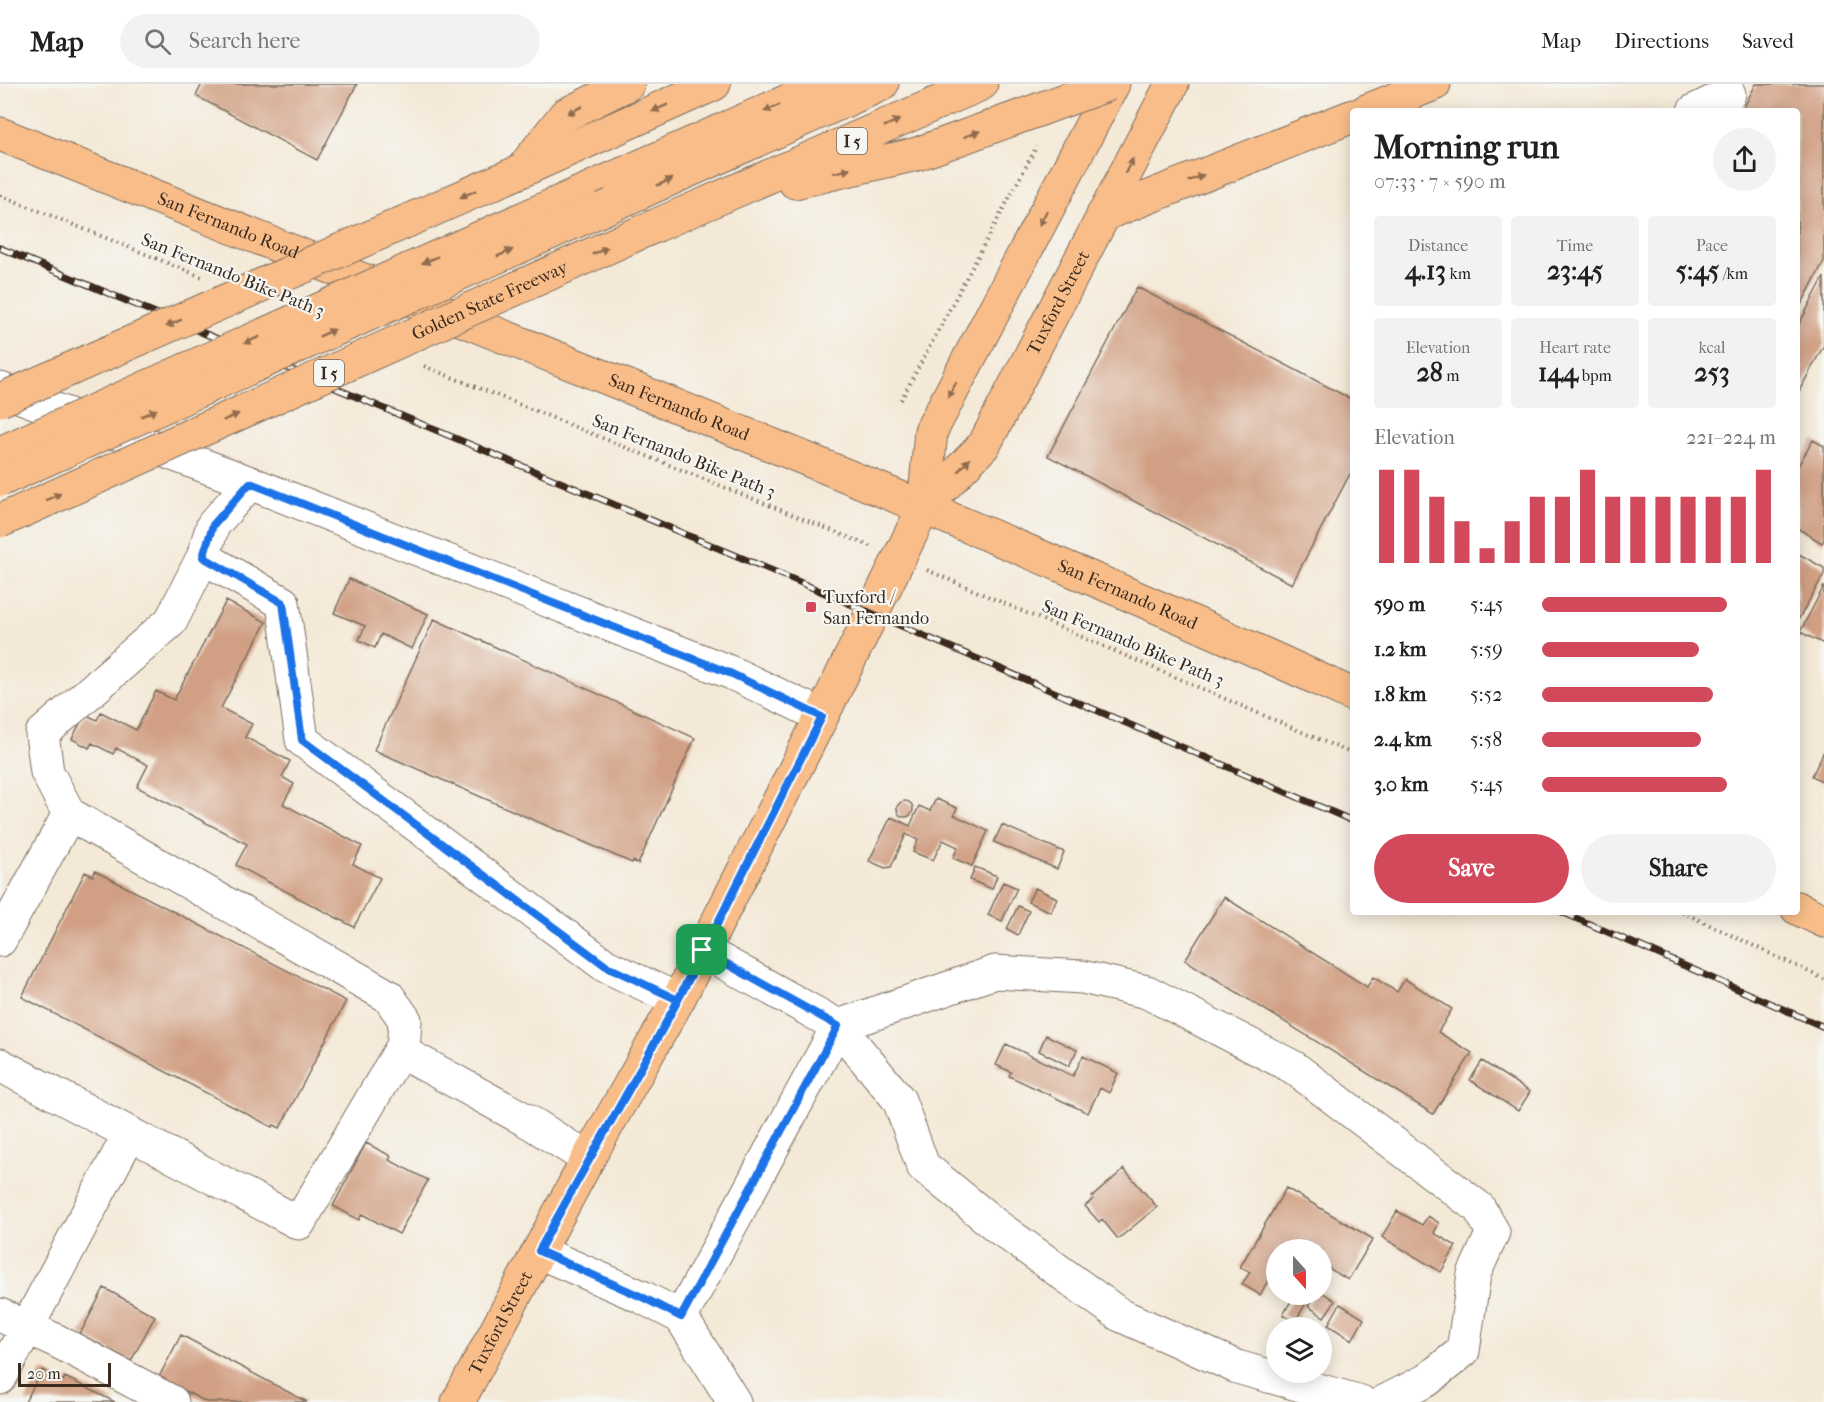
<!DOCTYPE html>
<meta charset="utf-8">
<style>
body{margin:0;font-family:"IM FELL French Canon",serif;background:#f2f2f2;color:#202124;height:100vh;display:flex;flex-direction:column;font-size:22px;white-space:nowrap}
*{box-sizing:border-box;margin:0}
p{font-size:20px;color:#757577}
.icon{flex:none;width:33px;height:33px;fill:none;stroke:currentColor;stroke-width:2;stroke-linecap:round;stroke-linejoin:round}
.map{position:relative;flex:1;overflow:hidden}
.details{position:absolute;left:1350px;top:24px;width:450px;height:807px;display:flex;flex-direction:column;background:#fff;border-radius:6px;box-shadow:0 3px 15px #0003}
.details>*{flex:none}
.needle{width:39px;rotate:159deg}
.tools{position:absolute;left:1266px;top:1155px;display:grid;gap:12px}
.tools a{display:grid;place-items:center;width:66px;height:66px;border-radius:50%;background:#fff;box-shadow:0 3px 15px #0003;font-size:30px}
.scale{position:absolute;left:18px;bottom:15px;width:93px;box-sizing:border-box;padding-left:6px;border:3px solid #3b2a1e;border-top:0;font-size:16px;line-height:21px;white-space:nowrap;color:#3b2a1e;-webkit-text-stroke:4px #f6f6f2;paint-order:stroke}
.pin{position:absolute;display:grid;place-items:center;width:51px;height:51px;color:#fff;margin:-26px;border-radius:12px;box-shadow:0 3px 9px #0006}
.round{display:grid;place-items:center;flex:none;width:63px;height:63px;border-radius:32px;background:#f2f2f2}
.summary{display:flex;align-items:center;justify-content:space-between;height:102px;padding:0 24px}
h1{font-size:33px;font-weight:800;line-height:45px}
.stats{display:grid;grid-template-columns:repeat(3,1fr);gap:9px;height:102px;padding:6px 24px}
.stats div{display:grid;align-content:center;border-radius:6px;background:#f2f2f2;text-align:center}
.stats b{font-size:26px;font-weight:800}
.stats small{font-size:16px;font-weight:400}
.stats p{font-size:16px}
.chart{height:168px;padding:12px 24px}
.chart p{display:flex;justify-content:space-between}
.chart svg{width:100%;height:108px;margin-top:6px;stroke:#d1495b;stroke-width:6}
.primary-button{display:flex;gap:12px;margin-top:auto;padding:12px 24px}
.primary-button a{flex:1;height:69px;border-radius:36px;background:#d1495b;color:#fff;font-size:24px;font-weight:800;line-height:69px;text-align:center}
.primary-button a+a{background:#f2f2f2;color:#202124}
ul{padding:0 24px;list-style:none;font-size:20px}
li{display:grid;grid-template-columns:96px 72px 1fr;align-items:center;height:45px}
li i{height:15px;border-radius:8px;background:#d1495b}
header{display:flex;align-items:center;gap:36px;box-sizing:border-box;height:84px;padding:0 30px;background:#fff;border-bottom:2px solid #e0e0e0}
header strong{font-size:28px}
nav{display:flex;gap:33px;margin-inline-start:auto;font-size:21px}
.search{width:420px;height:54px;background:#f2f2f2;display:flex;align-items:center;gap:15px;box-sizing:border-box;padding:0 21px;border-radius:33px;color:#757577;font-size:22px}
.map>svg:first-child{display:block}
.building{fill:#d1a084}
.lines{fill:none;stroke-linecap:round;stroke-linejoin:round}
.minor-casing{stroke:#7c6d5f;stroke-width:35}
.major-casing{stroke:#7c6d5f;stroke-width:35}
.highway-casing{stroke:#7c6d5f;stroke-width:35}
.path{stroke:#7c6d5f;stroke-width:4;stroke-dasharray:1.5 4.5;stroke-linecap:butt}
.minor{stroke:#fff;stroke-width:33}
.major{stroke:#f8bd89;stroke-width:33}
.highway{stroke:#f8bd89;stroke-width:33}
.rail-casing{stroke:#3b2a1e;stroke-width:7}
.rail{stroke:#f6f6f2;stroke-width:4.5;stroke-dasharray:14;stroke-linecap:butt}
.highway-bridge-casing{stroke:#7c6d5f;stroke-width:35;stroke-linecap:butt}
.highway-bridge{stroke:#f8bd89;stroke-width:33}
.oneway{fill:#906c4e}
.route-casing{stroke:#fff;stroke-width:12}
.route{stroke:#1a73e8;stroke-width:8}
.poi-dot{fill:#d1495b;stroke:#f6f6f2;stroke-width:2}
.labels{text-anchor:middle;stroke-width:4.5;stroke-linejoin:round;paint-order:stroke}
.shield{fill:#f6f6f2;stroke:#73675e;stroke-width:1.5}
.shield-label{font-size:16px;font-weight:bold;fill:#3b2a1e}
.street-label{font-size:18px;fill:#3b2a1e;stroke:#f6f6f2}
.poi-label{font-size:18px;fill:#3b2a1e;stroke:#f6f6f2;text-anchor:start}
</style>
<header>
<strong>Map</strong>
<div class="search"><svg class="icon" aria-label="search" viewBox="0 0 24 24"><circle cx="10" cy="10" r="6"/><path d="M15 15l6 6"/></svg>Search here</div>
<nav><a>Map</a><a>Directions</a><a>Saved</a></nav>
</header>
<div class="map">
<svg width="1824" height="1318" viewBox="0 0 1824 1318">
<rect width="100%" height="100%" fill="#f6f6f2"/>
<filter id="ink" filterUnits="userSpaceOnUse"><feTurbulence type="fractalNoise" baseFrequency=".0167" numOctaves="2"/><feDisplacementMap in="SourceGraphic" scale="12" xChannelSelector="R" yChannelSelector="G"/><feConvolveMatrix kernelMatrix="1 2 1 2 8 2 1 2 1" color-interpolation-filters="sRGB"/></filter>
<filter id="wash" filterUnits="userSpaceOnUse"><feTurbulence type="fractalNoise" baseFrequency=".008" numOctaves="4" result="noise"/><feDisplacementMap in="SourceGraphic" scale="24" xChannelSelector="R" yChannelSelector="G"/><feGaussianBlur stdDeviation="1.35" result="paint"/><feColorMatrix in="noise" values="0 0 0 0 0 0 0 0 0 0 0 0 0 0 0 0 0 1.4 0 .05"/><feComposite in="paint" operator="in"/></filter>
<g filter="url(#wash)">
<rect width="100%" height="100%" fill="#f4e9d7"/>
<g id="blocks">
<!-- building -->
<path class="building" d="M202,0H357L317,76L196,12Z
M1756,0H1824V177L1797,229V27H1742Z
M1824,193V261L1797,311V244Z
M1137,203L1353,316V384L1292,500L1048,372Z
M1813,356L1824,362V456L1822,459L1797,444V384Z
M1797,469L1824,484V490L1797,538Z
M349,495L428,530L412,565L381,550L375,564L359,556L365,542L334,529Z
M1824,502V560L1800,548Z
M226,517L266,538L221,624L252,640L245,653L290,677L282,693L294,700L283,720L362,762L353,780L380,794L354,843L236,781L247,760L137,703L148,681L116,664L113,670L92,659L89,664L72,655L85,630L97,636L101,628L136,646L156,607L174,616Z
M434,535L695,654L638,780L633,777L632,779L374,666Z
M1824,667V698L1812,692Z
M936,715L957,724L954,731L988,747L972,782L953,774L958,763L943,756L933,776L913,768L918,756L906,750L891,783L885,784L869,777L891,733L910,742L919,722L930,727Z
M897 725a8 8 0 1 1 16 0a8 8 0 1 1-16 0Z
M1002,741L1064,768L1057,785L994,758Z
M975,783L997,792L992,805L970,796Z
M95,787L346,917L280,1044L274,1041L272,1043L22,913L85,788L93,792Z
M1003,798L1017,804L1002,837L988,831Z
M1035,804L1057,814L1051,828L1028,818Z
M1224,813L1367,903L1373,893L1397,908L1405,895L1452,925L1438,948L1472,969L1433,1030L1185,876Z
M1018,822L1029,827L1018,851L1007,845Z
M1046,951L1077,966L1069,982L1039,967Z
M1006,960L1073,992L1083,972L1118,989L1109,1009L1100,1004L1088,1029L1009,992L1011,988L996,981Z
M1482,977L1530,1008L1518,1027L1470,996Z
M366,1059L391,1072L389,1076L428,1096L399,1150L362,1130L359,1136L333,1122Z
M1124,1085L1157,1123L1118,1155L1102,1135L1099,1138L1085,1122L1093,1115L1092,1113Z
M1286,1104L1373,1155L1348,1196L1322,1180V1166H1296L1289,1161L1286,1166H1276V1182L1260,1211L1242,1200L1250,1188L1240,1183Z
M1397,1127L1422,1141L1428,1132L1439,1139L1434,1149L1456,1162L1441,1188L1382,1153Z
M104,1204L155,1232L131,1277L80,1250Z
M1322,1208L1335,1217L1324,1233L1308,1222L1315,1210H1322Z
M1295,1210L1307,1217L1295,1238L1283,1231Z
M1340,1220L1364,1235L1352,1256L1328,1241Z
M181,1251L307,1318H206L159,1293Z
M43,1286L63,1297L65,1293L115,1318H25Z"/>
</g>
</g>
<g filter="url(#ink)">
<use href="#blocks" fill-opacity="0" stroke="#7c6d5f" stroke-width="1.5"/>
<g class="lines">
<!-- minor casing -->
<g class="minor-casing">
<path id="minor" d="M1694,27L1729,10
M0,305L250,399L732,589L822,632
M250,399L213,441L203,473L283,519L302,656L606,882L678,916
M69,730L47,688L42,650L171,537L203,473
M0,856L69,730L388,912L405,936L403,969
M0,981L299,1139L400,967L533,1040L588,1075
M539,1168L642,1213L681,1233L838,942L702,866
M0,1231L57,1257L172,1318
M681,1233L734,1318
M0,1294L130,1049
M1361,1318L1237,1283L1120,1231L998,1143L923,1082L899,1016L838,942L995,888L1082,893L1147,908L1293,983L1479,1124L1493,1148L1474,1190L1463,1267L1427,1296L1384,1318"/>
</g>
<!-- major casing -->
<g class="major-casing">
<g id="major">
<path id="s1" d="M0,50C257,153 515,256 772,361C967,441 1162,522 1353,611"/>
<path d="M924,423L931,347L1113,0"/>
<path d="M1797,824L1824,837"/>
<path id="s2" d="M458,1318L588,1075L678,916L822,632L924,423L984,361L1172,0"/>
</g>
</g>
<!-- highway casing -->
<g class="highway-casing">
<path id="highway" d="M1366,27L1434,0
M524,83L565,31L628,0
M521,87L714,0
M795,98L917,70L1038,26
M580,109L826,0
M612,121L882,0
M1103,131L1353,32
M657,141L981,0"/>
</g>
<!-- path -->
<path class="path" d="M0,111L202,193
M424,282L870,462
M901,316L1037,62
M927,486L1353,670
M1682,828L1824,895"/>
<!-- minor -->
<use href="#minor" class="minor"/>
<!-- major -->
<use href="#major" class="major"/>
<!-- highway -->
<use href="#highway" class="highway"/>
<!-- rail casing -->
<g class="rail-casing">
<path id="rail" d="M0,164L797,497L1353,737
M1562,828L1824,943"/>
</g>
<!-- rail -->
<use href="#rail" class="rail"/>
<!-- highway-bridge casing -->
<g class="highway-bridge-casing">
<g id="highway-bridge">
<path d="M1038,26L1109,0"/>
<path d="M0,316L521,87"/>
<path d="M0,369L580,109"/>
<path d="M0,396L612,121"/>
<path id="s3" d="M0,437L657,141"/>
</g>
</g>
<!-- highway-bridge -->
<use href="#highway-bridge" class="highway-bridge"/>
</g>
<!-- one-way arrows -->
<defs><path id="oneway-solid" d="M-6-.8H1V-3.2L6.5 0L1 3.2V.8H-6Z" transform="scale(1.5)"/></defs>
<g class="oneway">
<use href="#oneway-solid" transform="translate(660 24) rotate(156)"/>
<use href="#oneway-solid" transform="translate(772 24) rotate(156)"/>
<use href="#oneway-solid" transform="translate(575 26) rotate(154)"/>
<use href="#oneway-solid" transform="translate(892 39) rotate(-24)"/>
<use href="#oneway-solid" transform="translate(972 50) rotate(-20)"/>
<use href="#oneway-solid" transform="translate(1129 82) rotate(-62)"/>
<use href="#oneway-solid" transform="translate(842 87) rotate(-13)"/>
<use href="#oneway-solid" transform="translate(1196 94) rotate(-22)"/>
<use href="#oneway-solid" transform="translate(665 98) rotate(-24)"/>
<use href="#oneway-solid" transform="translate(468 110) rotate(156)"/>
<use href="#oneway-solid" transform="translate(1043 134) rotate(118)"/>
<use href="#oneway-solid" transform="translate(600 167) rotate(-24)"/>
<use href="#oneway-solid" transform="translate(505 169) rotate(-24)"/>
<use href="#oneway-solid" transform="translate(430 176) rotate(156)"/>
<use href="#oneway-solid" transform="translate(174 239) rotate(156)"/>
<use href="#oneway-solid" transform="translate(327 249) rotate(-24)"/>
<use href="#oneway-solid" transform="translate(252 256) rotate(156)"/>
<use href="#oneway-solid" transform="translate(952 306) rotate(118)"/>
<use href="#oneway-solid" transform="translate(149 329) rotate(-24)"/>
<use href="#oneway-solid" transform="translate(231 333) rotate(-24)"/>
<use href="#oneway-solid" transform="translate(964 381) rotate(-47)"/>
<use href="#oneway-solid" transform="translate(53 413) rotate(-24)"/>
</g>
</g>
<g class="lines" filter="url(#ink)">
<!-- route casing -->
<g class="route-casing">
<path id="route" d="M702,866L678,916L606,882L302,656L283,519L203,473L213,441L250,399L732,590L822,633C774,727 727,822 678,916C633,1001 584,1083 539,1167L642,1213L681,1233L838,942L702,866"/>
</g>
<!-- route -->
<use href="#route" class="route"/>
</g>
<!-- markers -->
<rect class="poi-dot" x="805" y="517" width="12" height="12" rx="3"/>
<g class="labels">
<!-- shield labels -->
<g class="shield">
<rect x="837" y="44" width="30" height="26" rx="4.5"/>
<rect x="314" y="276" width="30" height="26" rx="4.5"/>
</g>
<g class="shield-label">
<text x="852" y="63">I 5</text>
<text x="329" y="295">I 5</text>
</g>
<!-- street labels -->
<g class="street-label">
<text dy="6" stroke="none"><textPath href="#s1" startOffset="246">San Fernando Road</textPath></text>
<text transform="translate(233 191) rotate(22)" y="6">San Fernando Bike Path 3</text>
<text dy="6" stroke="none"><textPath href="#s3" startOffset="537">Golden State Freeway</textPath></text>
<text dy="6" stroke="none"><textPath href="#s2" startOffset="1256">Tuxford Street</textPath></text>
<text dy="6" stroke="none"><textPath href="#s1" startOffset="732">San Fernando Road</textPath></text>
<text transform="translate(684 372) rotate(22)" y="6">San Fernando Bike Path 3</text>
<text dy="6" stroke="none"><textPath href="#s1" startOffset="1218">San Fernando Road</textPath></text>
<text transform="translate(1133 559) rotate(23)" y="6">San Fernando Bike Path 3</text>
<text dy="6" stroke="none"><textPath href="#s2" startOffset="90">Tuxford Street</textPath></text>
</g>
<!-- poi labels -->
<g class="poi-label">
<text x="823" y="519">Tuxford /<tspan x="823" dy="21">San Fernando</tspan></text>
</g>
</g>
</svg>
<div class="tools">
<a><svg class="needle" viewBox="-14 -14 28 28"><path d="M0-13l5 13h-10z" fill="#e53935"/><path d="M0 13l5-13h-10z" fill="#757577"/></svg></a>
<a><svg class="icon" aria-label="layers" viewBox="0 0 24 24"><path d="M12 4l9 5-9 5-9-5zM3 14l9 5 9-5"/></svg></a>
</div>
<div class="scale">20 m</div>
<div class="pin" style="left:702px;top:866px;background:#1e9e55"><svg class="icon" aria-label="arrive" viewBox="0 0 24 24"><path d="M6 21V4h12l-3 4 3 4H6"/></svg></div>
<section class="details">
<div class="summary"><div><h1>Morning run</h1><p>07:33 · 7 × 590 m</p></div><a class="round"><svg class="icon" aria-label="share" viewBox="0 0 24 24"><path d="M12 15V3M7 8l5-5 5 5M5 13v7h14v-7"/></svg></a></div>
<div class="stats">
<div><p>Distance</p><b>4.13<small> km</small></b></div>
<div><p>Time</p><b>23:45</b></div>
<div><p>Pace</p><b>5:45<small> /km</small></b></div>
</div>
<div class="stats">
<div><p>Elevation</p><b>28<small> m</small></b></div>
<div><p>Heart rate</p><b>144<small> bpm</small></b></div>
<div><p>kcal</p><b>253</b></div>
</div>
<div class="chart"><p><span>Elevation</span>221–224 m</p>
<svg viewBox="0 0 160 44" preserveAspectRatio="none"><path d="M5 44V6M15 44V6M25 44V17M35 44V27M45 44V38M55 44V27M65 44V17M75 44V17M85 44V6M95 44V17M105 44V17M115 44V17M125 44V17M135 44V17M145 44V17M155 44V6"/></svg>
</div>
<ul>
<li><b>590 m</b>5:45<i style="width:79%"></i></li>
<li><b>1.2 km</b>5:59<i style="width:67%"></i></li>
<li><b>1.8 km</b>5:52<i style="width:73%"></i></li>
<li><b>2.4 km</b>5:58<i style="width:68%"></i></li>
<li><b>3.0 km</b>5:45<i style="width:79%"></i></li>
</ul>
<div class="primary-button"><a>Save</a><a>Share</a></div>
</section>
</div>
